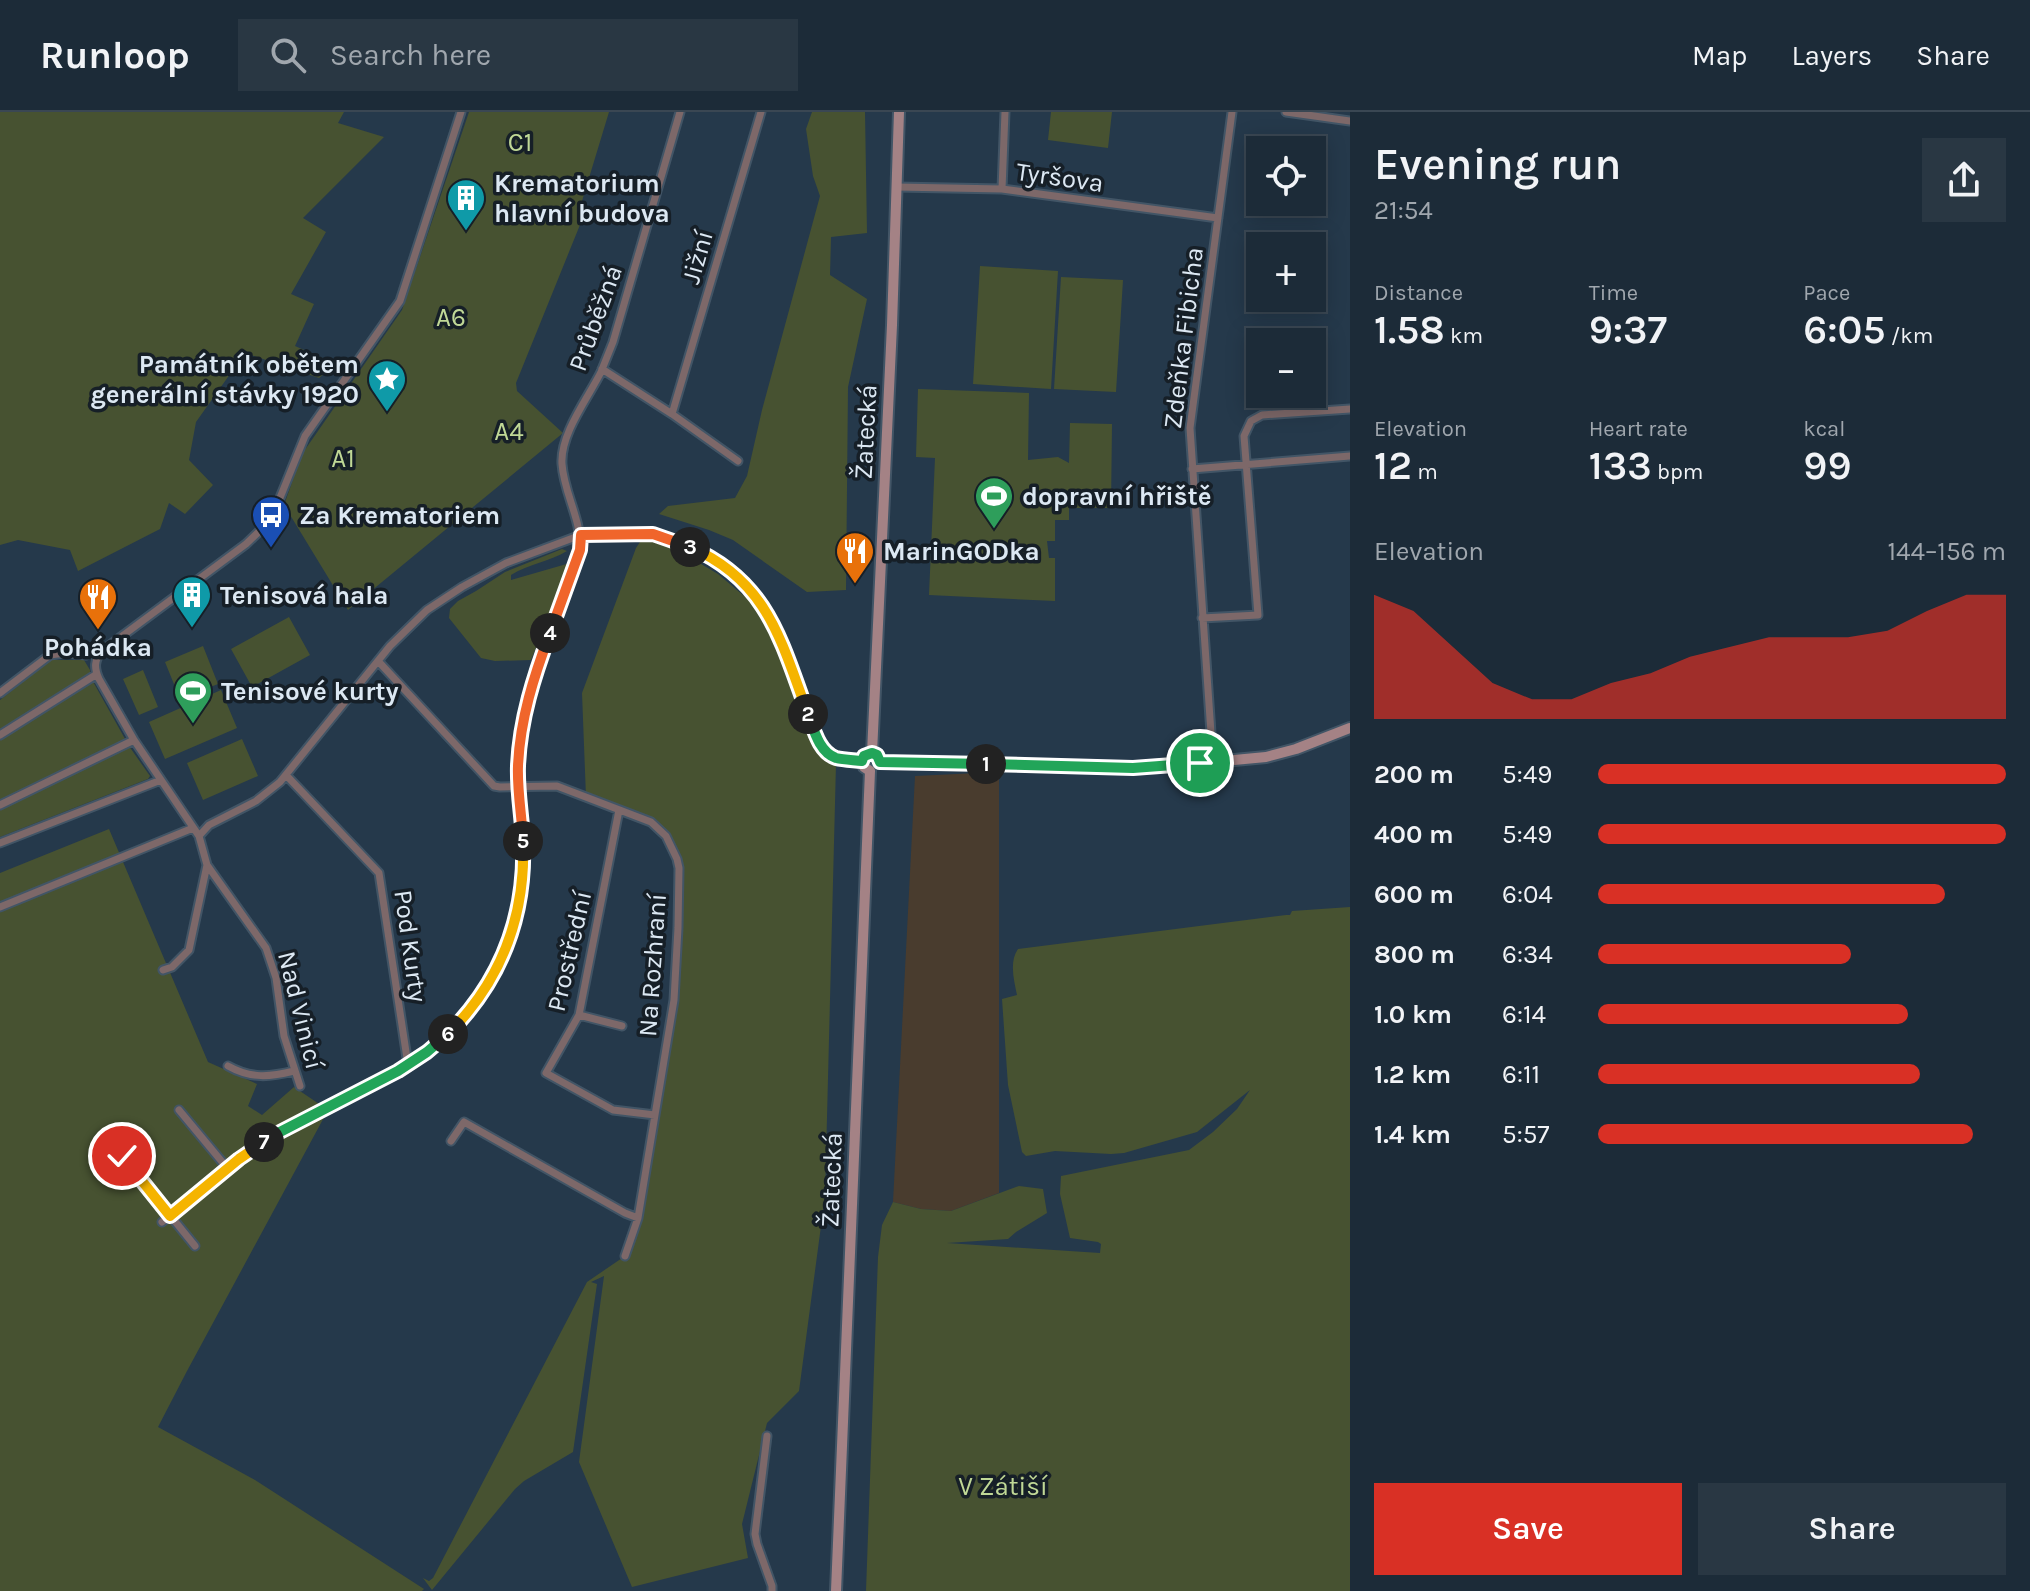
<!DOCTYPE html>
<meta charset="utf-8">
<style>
body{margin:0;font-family:Karla,sans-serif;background:#293743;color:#f1f3f6;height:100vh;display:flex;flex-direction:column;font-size:30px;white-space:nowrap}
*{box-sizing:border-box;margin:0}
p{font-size:26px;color:#a0a7ae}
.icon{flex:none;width:44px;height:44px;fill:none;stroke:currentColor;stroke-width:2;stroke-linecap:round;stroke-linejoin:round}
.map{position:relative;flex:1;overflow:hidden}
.sheet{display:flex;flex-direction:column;background:#1c2b38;width:680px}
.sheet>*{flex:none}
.fabs{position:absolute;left:1246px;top:24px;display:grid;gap:16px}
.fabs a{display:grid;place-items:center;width:80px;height:80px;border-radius:0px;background:#1c2b38;box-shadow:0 4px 20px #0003,0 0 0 2px #3a4753;font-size:40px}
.pin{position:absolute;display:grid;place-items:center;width:68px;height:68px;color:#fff;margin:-34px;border:4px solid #fff;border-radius:50%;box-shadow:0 2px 8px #0007}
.km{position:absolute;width:40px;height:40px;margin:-20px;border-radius:50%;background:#222;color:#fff;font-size:22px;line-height:40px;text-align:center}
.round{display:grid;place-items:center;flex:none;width:84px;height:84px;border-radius:0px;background:#293743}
.summary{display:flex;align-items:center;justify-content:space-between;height:136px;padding:0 24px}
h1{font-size:44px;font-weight:600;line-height:60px}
.figures{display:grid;grid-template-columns:repeat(3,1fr);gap:12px;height:136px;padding:8px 24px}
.figures div{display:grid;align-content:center}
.figures b{font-size:40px;font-weight:600}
.figures small{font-size:22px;font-weight:400}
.figures p{font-size:22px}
.chart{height:224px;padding:16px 24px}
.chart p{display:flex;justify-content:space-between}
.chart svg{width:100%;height:144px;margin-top:8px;fill:#d93025;opacity:.7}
.primary-button{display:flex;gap:16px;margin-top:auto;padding:16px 24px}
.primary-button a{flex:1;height:92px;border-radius:0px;background:#d93025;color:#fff;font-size:32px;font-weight:600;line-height:92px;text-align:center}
.primary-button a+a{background:#293743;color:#f1f3f6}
ul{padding:0 24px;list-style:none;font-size:26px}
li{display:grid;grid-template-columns:128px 96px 1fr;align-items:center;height:60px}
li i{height:20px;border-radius:10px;background:#d93025}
header{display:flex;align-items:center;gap:48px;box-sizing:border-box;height:112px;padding:0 40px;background:#1c2b38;border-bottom:2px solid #3a4753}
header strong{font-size:38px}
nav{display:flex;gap:44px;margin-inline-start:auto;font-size:28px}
.search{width:560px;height:72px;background:#293743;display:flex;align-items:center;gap:20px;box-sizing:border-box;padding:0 28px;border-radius:0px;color:#a0a7ae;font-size:30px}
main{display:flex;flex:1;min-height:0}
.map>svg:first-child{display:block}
.industrial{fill:#493c2e}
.green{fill:#475231}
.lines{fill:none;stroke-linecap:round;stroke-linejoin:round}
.street-casing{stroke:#425566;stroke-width:11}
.secondary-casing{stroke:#425566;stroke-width:14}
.street{stroke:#7d6869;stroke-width:7}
.secondary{stroke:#a48285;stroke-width:10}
.split-1-casing{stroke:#fff;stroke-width:16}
.split-2-casing{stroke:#fff;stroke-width:16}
.split-3-casing{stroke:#fff;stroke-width:16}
.split-4-casing{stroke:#fff;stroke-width:16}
.split-5-casing{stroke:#fff;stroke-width:16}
.split-6-casing{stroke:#fff;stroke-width:16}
.split-7-casing{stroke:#fff;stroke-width:16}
.split-8-casing{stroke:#fff;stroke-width:16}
.split-1{stroke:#22a559;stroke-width:10}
.split-2{stroke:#22a559;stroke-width:10}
.split-3{stroke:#f5b400;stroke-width:10}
.split-4{stroke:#f0652b;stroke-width:10}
.split-5{stroke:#f0652b;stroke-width:10}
.split-6{stroke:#f5b400;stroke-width:10}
.split-7{stroke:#22a559;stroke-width:10}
.split-8{stroke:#f5b400;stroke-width:10}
.labels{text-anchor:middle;stroke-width:7;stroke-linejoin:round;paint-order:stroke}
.park-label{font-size:26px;fill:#c0d896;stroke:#161f27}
.street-label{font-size:26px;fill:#dce8f3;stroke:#161f27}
.poi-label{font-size:26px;font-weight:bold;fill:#dce8f3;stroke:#161f27;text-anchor:start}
</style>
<header>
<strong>Runloop</strong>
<div class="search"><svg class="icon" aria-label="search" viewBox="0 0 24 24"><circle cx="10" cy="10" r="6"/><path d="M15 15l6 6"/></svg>Search here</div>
<nav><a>Map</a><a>Layers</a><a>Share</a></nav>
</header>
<main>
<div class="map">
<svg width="1350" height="1479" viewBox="0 0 1350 1479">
<rect width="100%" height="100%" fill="#25394b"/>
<!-- industrial -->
<path class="industrial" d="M999,660V1081L951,1099L921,1097L893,1090L915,664Z"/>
<!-- green -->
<path class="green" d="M0,0H344L338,11L384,25L303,106L326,120L291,182L314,192L295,234L336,252L319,266L245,241L196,310L189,348L213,373L185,402L169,391L160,417L78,459L70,438L18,428L0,433Z
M469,0H609L582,89L586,98L516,271L517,279L563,321L348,498L284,393L302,342L402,198Z
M812,0H865L867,121L831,125L830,163L867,187L848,275L846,478L807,480L733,428L709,418L659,402L668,394L735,386L747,364L762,298L820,84L813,64L806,17Z
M1051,0H1112L1108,36L1048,28Z
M980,154L1058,159L1051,277L973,272Z
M1061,165L1123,168L1116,280L1054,277Z
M918,277L1029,281L1028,348L1058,345L1069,351L1070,311L1112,312L1111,396H1069V408H1055V429H1047L1049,446H1055V489L929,483L935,346L916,345Z
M644,424L662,429L718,462L750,489L772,525L809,627L817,640L836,652L825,1084L799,1279L767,1311L742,1412L748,1446L632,1475L579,1350L604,1164L591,1170L597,1172L573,1340L524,1369L515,1377L432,1478L423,1466L429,1469L433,1466L587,1170L625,1144L638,1106L674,888L679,756L668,727L648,709L586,685L582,581L636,436Z
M562,437L567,439C549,450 528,452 511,463V468L570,451L531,548L495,549L481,546L449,506L450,497L458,489L476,479L505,460Z
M289,505L310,543L252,575L231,537Z
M203,534L218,572L180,587L165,550Z
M51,548H84L90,558L91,566L129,634L150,664L148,667L0,725V588Z
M143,558L158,595L139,603L123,567Z
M221,578L237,616L165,647L149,610Z
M242,627L258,664L203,688L187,651Z
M109,717L208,950L257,972L248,994L262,1003L294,975L328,998L187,1259L158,1315L255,1368L424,1477L422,1479H0V761Z
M1350,795V1479H866L878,1145L882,1113L893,1090L921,1097L951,1099L1019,1074L1043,1077L1047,1101L1016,1120L1008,1127L947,1131L1100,1141L1101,1132L1098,1130L1070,1126L1060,1082L1061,1064L1189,1038L1213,1020L1237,997L1250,978L1197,1020L1124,1041L1111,1042L1055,1039L1026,1044L1022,1040L1008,973L1002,887L1017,883C1014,868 1009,850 1018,837L1286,803H1290L1292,799Z"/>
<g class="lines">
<!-- street casing -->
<g class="street-casing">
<path id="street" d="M1286,0L1350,9
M897,75L1002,77L1218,106
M1002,77L1005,0
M602,257L672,302L738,349
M672,302L761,0
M1192,357L1350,344
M1202,506L1258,503L1244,324L1251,309L1262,303L1350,297
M378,549L494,674L500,675L557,674L651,710L666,724L677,747L679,756L678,816L674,888L638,1106L625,1144
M0,581L50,543L65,541L86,543
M0,623L97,562
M1213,650L1190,316L1232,0
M286,663L379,761L408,953
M0,693L134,628
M619,698L579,903L546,961L613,998L655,1003
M199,724L209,713L256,689L280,670L390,534L427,498L462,475L506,451L581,423L653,422L693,436L734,462L759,487L777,518L818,629C832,647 841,646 862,649
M0,731L161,668
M207,753L266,836L276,866L284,924L300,974
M0,795L193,716
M163,858L172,855L189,838L207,753L199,724L134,628L99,567C94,556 94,548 102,539L246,432L271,408L305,324L400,189L461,0
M579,903L622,914
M228,954C251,967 270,965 294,959
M179,998L228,1057
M451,1029L464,1010L625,1101L638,1106
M131,1036L122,1044L195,1134
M162,1110C199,1080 236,1047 277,1022C332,988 396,969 444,925C493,880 522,816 524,749C524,724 520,700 518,676C517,654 520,632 523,610C533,551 561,495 580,438C582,408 564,382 562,352C560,322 588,286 601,260C605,250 609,240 613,230L680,0
M767,1324L755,1422L757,1432L772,1474V1479"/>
</g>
<!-- secondary casing -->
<g class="secondary-casing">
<path id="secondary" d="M872,641L892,213L899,0
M880,650L1133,656L1213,650L1266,645L1296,637L1350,616
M870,659L864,655L863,647L869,641L875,642
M836,1479L870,659"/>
</g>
<!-- street -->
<use href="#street" class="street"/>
<!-- secondary -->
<use href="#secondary" class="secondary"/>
</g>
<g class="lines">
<!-- split-1 casing -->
<g class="split-1-casing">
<path id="split-1" d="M986,652L1133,656L1200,651"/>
</g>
<!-- split-2 casing -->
<g class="split-2-casing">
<path id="split-2" d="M808,602C814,618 819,640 836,646C844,648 854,648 862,649L864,644L872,641L877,643L880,650L986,652"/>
</g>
<!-- split-3 casing -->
<g class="split-3-casing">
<path id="split-3" d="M690,435C768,469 781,529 808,602"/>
</g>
<!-- split-4 casing -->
<g class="split-4-casing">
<path id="split-4" d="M550,521L580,438L581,423L653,422L690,435"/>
</g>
<!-- split-5 casing -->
<g class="split-5-casing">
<path id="split-5" d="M523,729C522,704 517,679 518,654C520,607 534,564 550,521"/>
</g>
<!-- split-6 casing -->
<g class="split-6-casing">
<path id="split-6" d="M448,922C501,869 526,805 523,729"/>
</g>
<!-- split-7 casing -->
<g class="split-7-casing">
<path id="split-7" d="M264,1030L278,1021L398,959L427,940L448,922"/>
</g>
<!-- split-8 casing -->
<g class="split-8-casing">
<path id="split-8" d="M122,1044L170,1104L239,1047L264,1030"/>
</g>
<!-- split-1 -->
<use href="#split-1" class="split-1"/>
<!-- split-2 -->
<use href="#split-2" class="split-2"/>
<!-- split-3 -->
<use href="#split-3" class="split-3"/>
<!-- split-4 -->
<use href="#split-4" class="split-4"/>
<!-- split-5 -->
<use href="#split-5" class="split-5"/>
<!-- split-6 -->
<use href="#split-6" class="split-6"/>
<!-- split-7 -->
<use href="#split-7" class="split-7"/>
<!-- split-8 -->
<use href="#split-8" class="split-8"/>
</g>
<!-- icons -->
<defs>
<g id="building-pin" transform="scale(2)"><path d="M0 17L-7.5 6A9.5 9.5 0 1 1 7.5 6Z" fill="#0f9aa8" stroke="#161f27"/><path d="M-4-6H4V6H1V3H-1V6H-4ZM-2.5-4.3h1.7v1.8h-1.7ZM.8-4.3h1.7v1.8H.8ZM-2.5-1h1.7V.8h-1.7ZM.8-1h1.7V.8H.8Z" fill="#fff"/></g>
<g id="sight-pin" transform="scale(2)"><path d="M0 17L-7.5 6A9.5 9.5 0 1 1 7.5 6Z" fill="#0f9aa8" stroke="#161f27"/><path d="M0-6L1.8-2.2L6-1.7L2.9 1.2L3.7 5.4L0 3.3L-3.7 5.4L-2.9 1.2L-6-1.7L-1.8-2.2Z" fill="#fff"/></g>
<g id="stadium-pin" transform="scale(2)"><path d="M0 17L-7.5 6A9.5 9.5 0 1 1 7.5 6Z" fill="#2e9e5b" stroke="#161f27"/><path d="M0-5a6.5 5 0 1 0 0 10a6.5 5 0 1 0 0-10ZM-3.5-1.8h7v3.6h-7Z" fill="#fff"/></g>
<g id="bus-pin" transform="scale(2)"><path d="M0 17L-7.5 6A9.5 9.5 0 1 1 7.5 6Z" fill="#1a4fb4" stroke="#161f27"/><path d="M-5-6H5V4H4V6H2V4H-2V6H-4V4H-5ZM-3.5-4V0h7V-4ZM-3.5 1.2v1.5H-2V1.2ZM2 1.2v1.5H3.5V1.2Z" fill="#fff"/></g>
<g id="restaurant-pin" transform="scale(2)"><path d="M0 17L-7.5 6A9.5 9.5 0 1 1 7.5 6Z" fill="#e8710a" stroke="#161f27"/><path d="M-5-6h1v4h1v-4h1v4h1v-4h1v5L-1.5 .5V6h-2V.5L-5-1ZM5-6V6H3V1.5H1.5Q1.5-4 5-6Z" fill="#fff"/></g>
</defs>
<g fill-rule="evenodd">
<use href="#building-pin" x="466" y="86"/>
<use href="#sight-pin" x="387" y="267"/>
<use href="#stadium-pin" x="994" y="384"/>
<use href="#bus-pin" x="271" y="403"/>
<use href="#restaurant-pin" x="855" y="439"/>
<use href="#building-pin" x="192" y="483"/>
<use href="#restaurant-pin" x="98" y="485"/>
<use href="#stadium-pin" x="193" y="579"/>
</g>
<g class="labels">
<!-- park labels -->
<g class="park-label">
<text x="520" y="39">C1</text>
<text x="451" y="214">A6</text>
<text x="509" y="328">A4</text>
<text x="343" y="355">A1</text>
<text x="1003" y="1383">V Zátiší</text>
</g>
<!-- street labels -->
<g class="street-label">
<text transform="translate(1060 65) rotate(8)" y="9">Tyršova</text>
<text transform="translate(697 145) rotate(-74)" y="9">Jižní</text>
<text transform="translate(595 206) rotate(-70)" y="9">Průběžná</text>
<text transform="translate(1183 226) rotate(-83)" y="9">Zdeňka Fibicha</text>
<text transform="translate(865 320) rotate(-87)" y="9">Žatecká</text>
<text transform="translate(411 834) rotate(82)" y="9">Pod Kurty</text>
<text transform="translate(569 839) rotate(-77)" y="9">Prostřední</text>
<text transform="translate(652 853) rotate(-86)" y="9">Na Rozhraní</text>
<text transform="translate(301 898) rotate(76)" y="9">Nad Vinicí</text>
<text transform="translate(831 1068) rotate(-88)" y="9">Žatecká</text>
</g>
<!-- poi labels -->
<g class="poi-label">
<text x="494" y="80">Krematorium<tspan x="494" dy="30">hlavní budova</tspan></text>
<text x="359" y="261" text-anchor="end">Památník obětem<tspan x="359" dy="30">generální stávky 1920</tspan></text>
<text x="1022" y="393">dopravní hřiště</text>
<text x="299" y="412">Za Krematoriem</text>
<text x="883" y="448">MarinGODka</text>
<text x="220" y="492">Tenisová hala</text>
<text x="98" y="544" text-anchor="middle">Pohádka</text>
<text x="221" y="588">Tenisové kurty</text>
</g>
</g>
</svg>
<div class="fabs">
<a><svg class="icon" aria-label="locate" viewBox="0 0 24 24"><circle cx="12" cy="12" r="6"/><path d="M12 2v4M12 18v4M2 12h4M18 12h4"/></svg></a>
<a>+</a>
<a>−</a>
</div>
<div class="pin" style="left:1200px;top:651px;background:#1e9e55"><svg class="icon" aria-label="arrive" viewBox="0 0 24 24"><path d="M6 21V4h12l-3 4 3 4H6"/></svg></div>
<div class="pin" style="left:122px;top:1044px;background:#d93025"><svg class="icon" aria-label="check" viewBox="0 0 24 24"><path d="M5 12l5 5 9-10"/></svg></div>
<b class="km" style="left:986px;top:652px">1</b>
<b class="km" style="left:808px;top:602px">2</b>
<b class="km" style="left:690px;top:435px">3</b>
<b class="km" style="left:550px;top:521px">4</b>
<b class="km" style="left:523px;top:729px">5</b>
<b class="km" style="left:448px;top:922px">6</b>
<b class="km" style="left:264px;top:1030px">7</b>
</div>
<section class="sheet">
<div class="summary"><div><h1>Evening run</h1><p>21:54</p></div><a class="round"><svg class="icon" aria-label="share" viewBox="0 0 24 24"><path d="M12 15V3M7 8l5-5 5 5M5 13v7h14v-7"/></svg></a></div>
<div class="figures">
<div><p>Distance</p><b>1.58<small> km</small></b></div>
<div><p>Time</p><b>9:37</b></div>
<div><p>Pace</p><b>6:05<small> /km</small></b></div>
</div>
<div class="figures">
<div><p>Elevation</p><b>12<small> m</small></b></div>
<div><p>Heart rate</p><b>133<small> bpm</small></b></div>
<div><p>kcal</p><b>99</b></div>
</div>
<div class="chart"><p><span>Elevation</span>144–156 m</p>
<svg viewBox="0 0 160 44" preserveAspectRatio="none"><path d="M0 44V6L10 11L20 22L30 33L40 38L50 38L60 33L70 30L80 25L90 22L100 19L110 19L120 19L130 17L140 11L150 6L160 6V44z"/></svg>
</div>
<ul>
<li><b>200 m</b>5:49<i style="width:100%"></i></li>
<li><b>400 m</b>5:49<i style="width:100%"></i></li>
<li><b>600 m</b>6:04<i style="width:85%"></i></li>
<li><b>800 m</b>6:34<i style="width:62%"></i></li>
<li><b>1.0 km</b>6:14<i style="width:76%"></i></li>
<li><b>1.2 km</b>6:11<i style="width:79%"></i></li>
<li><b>1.4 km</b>5:57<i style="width:92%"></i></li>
</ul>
<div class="primary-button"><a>Save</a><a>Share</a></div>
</section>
</main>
